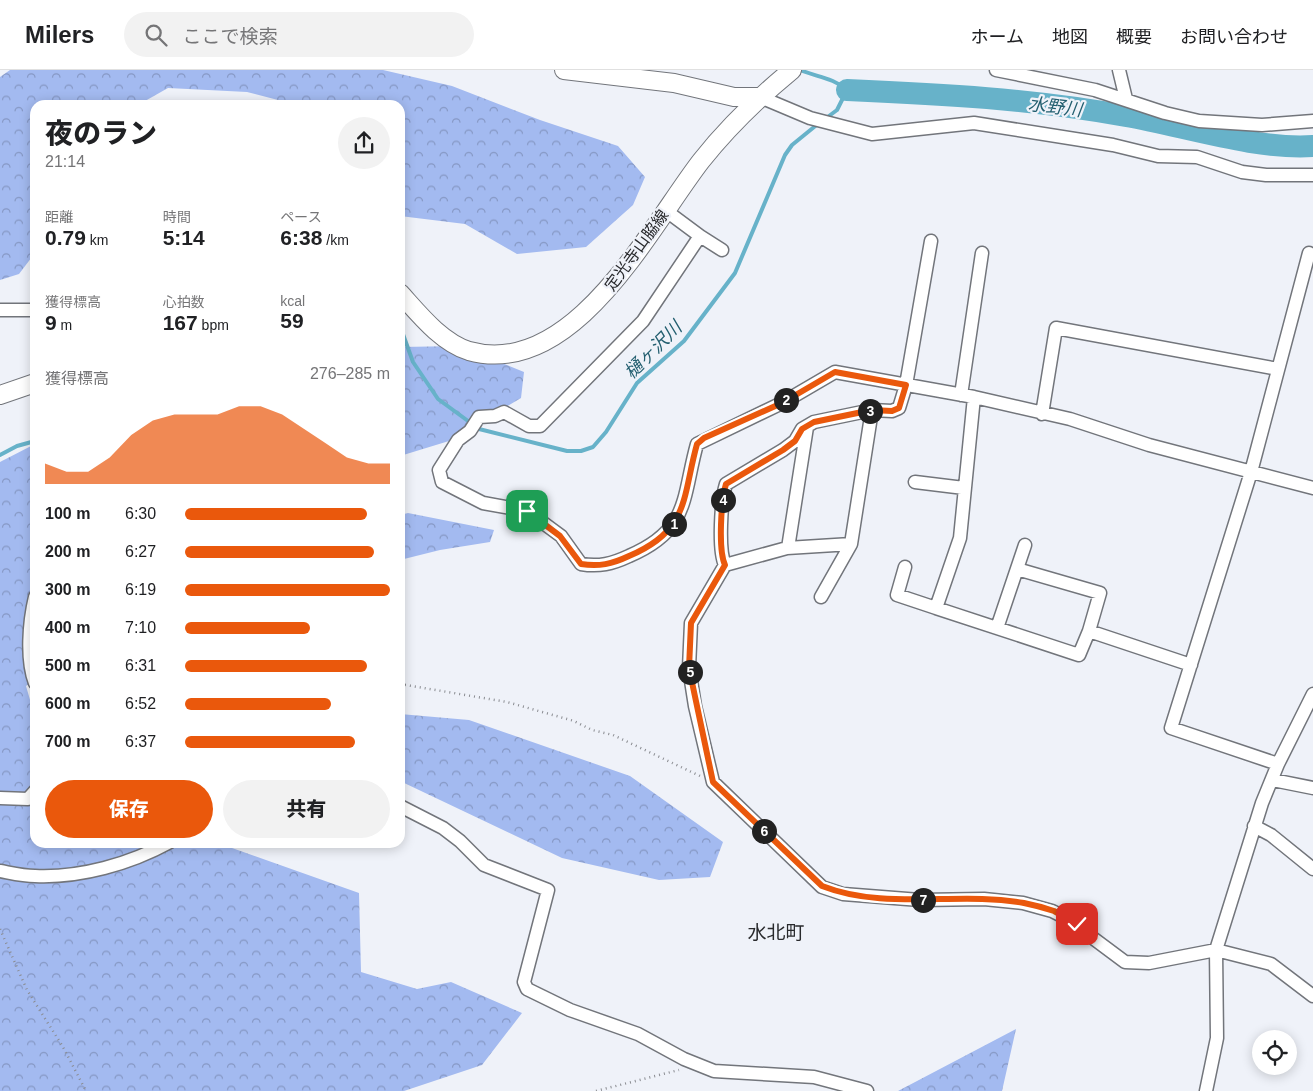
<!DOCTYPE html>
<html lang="ja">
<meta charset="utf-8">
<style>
body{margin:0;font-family:Helvetica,"Noto Sans JP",sans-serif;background:#f2f2f2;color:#202124;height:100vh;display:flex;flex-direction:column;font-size:19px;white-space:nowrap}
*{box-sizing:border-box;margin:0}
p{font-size:16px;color:#757577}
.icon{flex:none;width:28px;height:28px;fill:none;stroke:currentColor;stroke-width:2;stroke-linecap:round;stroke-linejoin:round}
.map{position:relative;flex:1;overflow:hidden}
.details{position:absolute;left:30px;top:30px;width:375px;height:748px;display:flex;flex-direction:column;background:#fff;border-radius:15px;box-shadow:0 2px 12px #0003}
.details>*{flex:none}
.tools{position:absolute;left:1252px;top:960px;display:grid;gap:10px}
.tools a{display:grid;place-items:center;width:45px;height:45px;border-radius:50%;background:#fff;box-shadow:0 2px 12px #0003;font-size:25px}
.pin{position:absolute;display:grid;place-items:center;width:42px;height:42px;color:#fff;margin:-21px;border-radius:10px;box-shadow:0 2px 8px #0006}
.km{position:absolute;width:25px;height:25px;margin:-12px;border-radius:50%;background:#222;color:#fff;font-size:14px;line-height:25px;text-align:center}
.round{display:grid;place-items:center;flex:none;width:52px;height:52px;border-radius:26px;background:#f2f2f2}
.overview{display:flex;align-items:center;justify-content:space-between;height:85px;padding:0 15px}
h1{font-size:28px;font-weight:800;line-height:38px}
.metrics{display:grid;grid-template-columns:repeat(3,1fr);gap:8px;height:85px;padding:5px 15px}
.metrics div{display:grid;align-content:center}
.metrics b{font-size:21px;font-weight:800}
.metrics small{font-size:14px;font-weight:400}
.metrics p{font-size:14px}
.chart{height:140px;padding:10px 15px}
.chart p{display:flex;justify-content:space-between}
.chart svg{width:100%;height:90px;margin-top:5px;fill:#ea580c;opacity:.7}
.action{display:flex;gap:10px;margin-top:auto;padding:10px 15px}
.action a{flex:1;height:58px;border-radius:30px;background:#ea580c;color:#fff;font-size:20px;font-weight:800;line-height:58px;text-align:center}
.action a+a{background:#f2f2f2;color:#202124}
ul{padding:0 15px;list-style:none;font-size:16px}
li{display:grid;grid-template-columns:80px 60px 1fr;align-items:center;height:38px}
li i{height:12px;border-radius:6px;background:#ea580c}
header{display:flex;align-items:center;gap:30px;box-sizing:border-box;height:70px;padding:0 25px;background:#fff;border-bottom:1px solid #e0e0e0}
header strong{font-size:24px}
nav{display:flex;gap:28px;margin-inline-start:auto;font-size:18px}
.search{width:350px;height:45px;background:#f2f2f2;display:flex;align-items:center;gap:12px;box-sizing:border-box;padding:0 18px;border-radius:28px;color:#757577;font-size:19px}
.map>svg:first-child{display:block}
.forest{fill:url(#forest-crowns)}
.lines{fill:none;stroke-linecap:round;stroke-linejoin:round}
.stream{stroke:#67b2c9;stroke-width:4}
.river{stroke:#67b2c9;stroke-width:22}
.street-casing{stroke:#72757b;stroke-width:15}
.secondary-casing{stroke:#72757b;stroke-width:20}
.path{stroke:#8a8c91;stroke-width:2.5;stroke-dasharray:1 4;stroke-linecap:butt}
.street{stroke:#fff;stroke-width:12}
.secondary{stroke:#fff;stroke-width:18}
.route-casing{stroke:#fff;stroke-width:10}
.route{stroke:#ea580c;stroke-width:6}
.labels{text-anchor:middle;stroke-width:4.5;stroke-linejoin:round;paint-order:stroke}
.street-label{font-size:16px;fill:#292a2d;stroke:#eff2f9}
.water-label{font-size:18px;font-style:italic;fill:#225e6f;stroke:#eff2f9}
.quarter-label{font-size:19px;fill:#292a2d;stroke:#eff2f9}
</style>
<header>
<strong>Milers</strong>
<div class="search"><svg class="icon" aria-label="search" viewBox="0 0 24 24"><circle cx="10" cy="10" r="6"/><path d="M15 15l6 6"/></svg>ここで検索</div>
<nav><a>ホーム</a><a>地図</a><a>概要</a><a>お問い合わせ</a></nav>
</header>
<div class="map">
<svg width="1313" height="1021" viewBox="0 0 1313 1021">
<defs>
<pattern id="forest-crowns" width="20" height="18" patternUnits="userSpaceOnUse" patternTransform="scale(1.25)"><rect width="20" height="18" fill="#a3baf0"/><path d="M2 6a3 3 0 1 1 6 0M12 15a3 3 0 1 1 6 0" fill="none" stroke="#8597c3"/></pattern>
</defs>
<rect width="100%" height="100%" fill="#eff2f9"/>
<!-- forest -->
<path class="forest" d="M10,0H383L452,16L540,50L618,76L645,107L633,135L586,177L517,184L465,154L400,146V35H297L247,22L168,18L138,35H35V183L19,204L0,210V7Z
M460,276L524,302L521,328L449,371L400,386V277Z
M35,374V609L26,616L35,647V772L218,773L359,823L361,902L417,919L451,912L522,943L482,995L404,1021H0V392Z
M408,443L494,460L490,472L440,480L400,490V445Z
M400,644L469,650L630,706L723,772L710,807L659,810L562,788L400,711Z
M1016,959L1002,1021H898Z"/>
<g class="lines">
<!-- stream -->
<path class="stream" d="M800,0C817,7 834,8 847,20L837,40L825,49
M400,256L413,292L438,329L479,359L567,381H581L593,377L606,362L637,313L684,271L735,203L785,85L792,75L819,53
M0,385L17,376L35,371"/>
<!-- river -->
<path class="river" d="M847,20C941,24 1034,29 1126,46C1184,56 1256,80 1313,76"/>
<!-- street casing -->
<g class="street-casing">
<path id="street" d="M996,0L1095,20L1165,43L1199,51L1262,55L1313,51
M1119,0L1126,29
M760,27L810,48L872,64L974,53L1113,75L1158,86L1197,87L1242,102L1266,105H1313
M665,140L700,166L643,251L540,356H529L504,342L495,346L479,347L470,361L458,370L439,400L442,412L483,433L527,441L561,466L581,494C599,497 612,494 629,486C690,460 682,428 697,374L782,333L835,302L974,327L1070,349L1149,375L1313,418
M700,166L722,180
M0,240H35
M961,325L982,183
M974,327L960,468L936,538L1079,585L1089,561L1191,595
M1042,344L1056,258L1278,299
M915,412L964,418
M851,474L872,340
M788,478L807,357
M725,495C718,480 721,430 726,414L783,380L795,371L802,359L814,352L872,340L892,341L899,338L906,315L931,171
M905,497L897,525L936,538
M1017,499L1100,523L1089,561
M35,527C29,552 26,590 35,613
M821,527L851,474L787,478L725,495L691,553L689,598L695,636L713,712L822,817L843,824L920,830L984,829L1023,833L1052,841L1066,848L1125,892L1149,893L1216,880L1271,894L1313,926
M997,558L1025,475
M1278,694L1171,658L1251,402L1309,183
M1273,710L1313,718
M0,728L28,729L35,721
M400,736L443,758L460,771L484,795L548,820L524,912L527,919L570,940L638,964L684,989L714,1001L814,1007L867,1021
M1254,756L1271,765L1313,799
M0,801C11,803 23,806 35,806C80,808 130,794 170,772
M1206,1021L1217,968L1216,880L1262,733L1278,694L1313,624"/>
</g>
<!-- secondary casing -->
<g class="secondary-casing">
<path id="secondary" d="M564,0L674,13L734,27H760
M400,223C419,244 441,272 469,281C573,310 650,157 701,91C728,57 758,28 792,0
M0,325L35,313"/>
</g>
<!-- path -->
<path class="path" d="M400,614L507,632L574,651L592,660L613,665L700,706
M0,859L27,920L63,977L86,1021
M596,1021L679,1000"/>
<!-- street -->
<use href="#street" class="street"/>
<!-- secondary -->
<use href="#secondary" class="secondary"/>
</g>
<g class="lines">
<!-- route casing -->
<g class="route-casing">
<path id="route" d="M527,441L560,466L581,494C599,497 612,494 629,486C690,460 682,428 697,374L704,368L782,333L835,302L906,315L899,338L892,341L872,340L814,352L802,359L795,371L783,380L726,414C721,430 718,480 725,495L691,553L689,598L713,712L822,816C886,841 958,821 1024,833C1034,835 1045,838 1054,841C1062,845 1068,851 1077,854"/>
</g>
<!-- route -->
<use href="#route" class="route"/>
</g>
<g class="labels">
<!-- street labels -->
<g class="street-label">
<text transform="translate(636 180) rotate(-54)" y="6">定光寺山脇線</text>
</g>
<!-- water labels -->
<g class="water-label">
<text transform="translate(1055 37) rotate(7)" y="6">水野川</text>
<text transform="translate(653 280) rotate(-45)" y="6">樋ヶ沢川</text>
</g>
<!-- quarter labels -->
<g class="quarter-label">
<text x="776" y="869">水北町</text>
</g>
</g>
</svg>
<div class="tools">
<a><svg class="icon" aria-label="locate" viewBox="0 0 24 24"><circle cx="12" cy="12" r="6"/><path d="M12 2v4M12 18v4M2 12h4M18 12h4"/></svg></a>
</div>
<div class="pin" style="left:527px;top:441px;background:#1e9e55"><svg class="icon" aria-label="arrive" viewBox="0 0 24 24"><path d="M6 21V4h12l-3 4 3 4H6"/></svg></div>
<div class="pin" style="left:1077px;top:854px;background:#d93025"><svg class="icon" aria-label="check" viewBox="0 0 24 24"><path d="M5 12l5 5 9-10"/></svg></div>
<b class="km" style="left:674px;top:454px">1</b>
<b class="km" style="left:786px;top:330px">2</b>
<b class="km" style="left:870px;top:341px">3</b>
<b class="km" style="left:723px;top:430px">4</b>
<b class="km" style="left:690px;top:602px">5</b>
<b class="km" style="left:764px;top:761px">6</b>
<b class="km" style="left:923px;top:830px">7</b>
<section class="details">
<div class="overview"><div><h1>夜のラン</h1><p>21:14</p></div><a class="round"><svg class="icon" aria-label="share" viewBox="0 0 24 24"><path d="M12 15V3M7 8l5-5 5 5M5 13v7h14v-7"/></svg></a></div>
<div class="metrics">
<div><p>距離</p><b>0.79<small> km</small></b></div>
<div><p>時間</p><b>5:14</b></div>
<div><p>ペース</p><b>6:38<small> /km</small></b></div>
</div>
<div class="metrics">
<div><p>獲得標高</p><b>9<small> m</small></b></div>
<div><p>心拍数</p><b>167<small> bpm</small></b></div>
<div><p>kcal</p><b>59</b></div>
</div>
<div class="chart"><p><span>獲得標高</span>276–285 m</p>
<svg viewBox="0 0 160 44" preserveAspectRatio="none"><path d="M0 44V34L10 38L20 38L30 31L40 20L50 13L60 10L70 10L80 10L90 6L100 6L110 10L120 17L130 24L140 31L150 34L160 34V44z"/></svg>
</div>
<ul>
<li><b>100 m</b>6:30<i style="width:89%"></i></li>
<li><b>200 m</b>6:27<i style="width:92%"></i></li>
<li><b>300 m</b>6:19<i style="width:100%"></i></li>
<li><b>400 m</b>7:10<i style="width:61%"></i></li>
<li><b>500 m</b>6:31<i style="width:89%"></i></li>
<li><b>600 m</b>6:52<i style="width:71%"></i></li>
<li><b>700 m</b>6:37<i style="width:83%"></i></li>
</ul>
<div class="action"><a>保存</a><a>共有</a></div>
</section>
</div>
